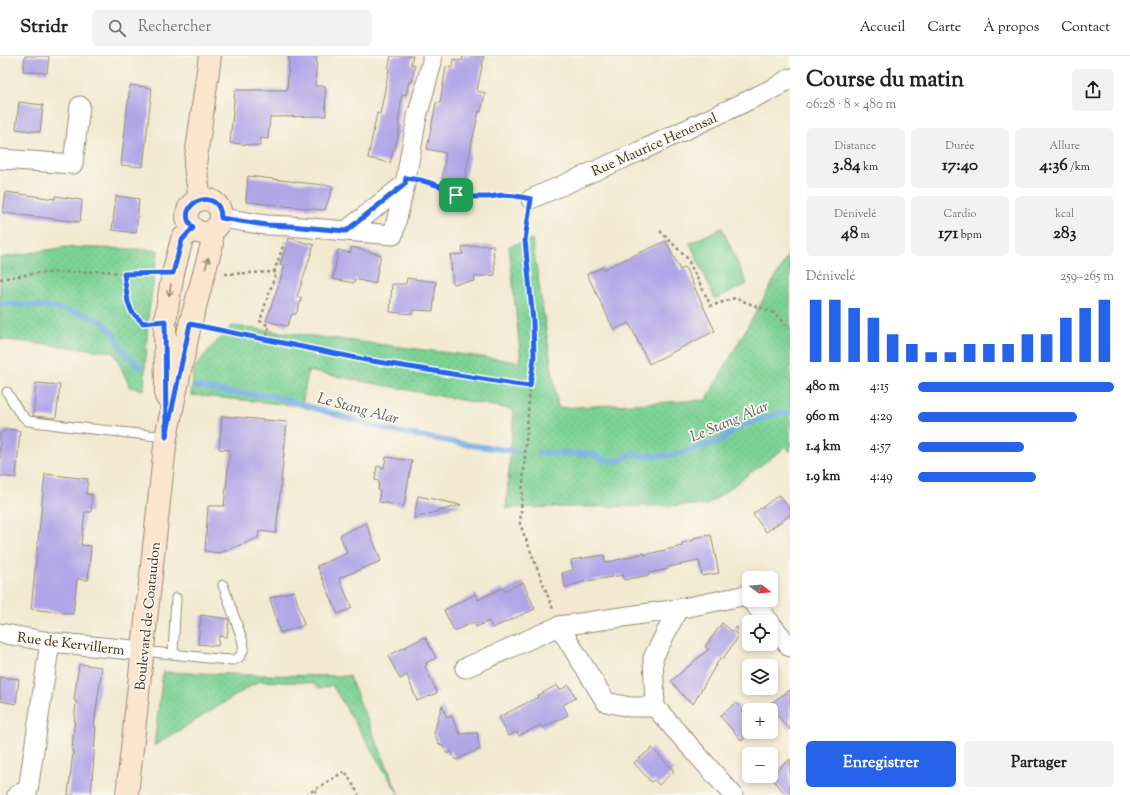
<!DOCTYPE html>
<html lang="fr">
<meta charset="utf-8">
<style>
body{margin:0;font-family:"Sorts Mill Goudy",serif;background:#f2f2f2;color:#202124;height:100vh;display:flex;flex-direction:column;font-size:15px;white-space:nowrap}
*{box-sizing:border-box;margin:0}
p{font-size:13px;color:#757577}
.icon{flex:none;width:22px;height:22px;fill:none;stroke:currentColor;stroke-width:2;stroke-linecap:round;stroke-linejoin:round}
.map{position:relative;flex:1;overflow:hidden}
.details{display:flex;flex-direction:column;background:#fff;width:340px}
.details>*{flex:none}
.needle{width:26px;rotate:106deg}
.controls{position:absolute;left:742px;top:515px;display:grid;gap:8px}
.controls a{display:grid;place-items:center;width:36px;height:36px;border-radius:6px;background:#fff;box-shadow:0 2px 6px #0003;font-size:20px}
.pin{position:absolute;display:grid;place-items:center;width:34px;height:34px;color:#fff;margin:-17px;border-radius:8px;box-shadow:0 2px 6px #0006}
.round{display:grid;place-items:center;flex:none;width:42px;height:42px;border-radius:6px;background:#f2f2f2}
.overview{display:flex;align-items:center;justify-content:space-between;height:68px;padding:0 16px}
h1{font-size:22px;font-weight:800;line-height:30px}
.figures{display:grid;grid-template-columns:repeat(3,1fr);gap:6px;height:68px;padding:4px 16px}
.figures div{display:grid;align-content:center;border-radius:6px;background:#f2f2f2;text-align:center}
.figures b{font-size:17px;font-weight:800}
.figures small{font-size:11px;font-weight:400}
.figures p{font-size:11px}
.chart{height:112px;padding:8px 16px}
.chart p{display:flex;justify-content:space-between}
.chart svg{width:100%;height:72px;margin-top:4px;stroke:#2563eb;stroke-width:6}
.action{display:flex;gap:8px;margin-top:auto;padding:8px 16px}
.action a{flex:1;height:46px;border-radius:6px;background:#2563eb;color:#fff;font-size:16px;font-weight:800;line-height:46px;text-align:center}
.action a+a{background:#f2f2f2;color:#202124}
ul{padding:0 16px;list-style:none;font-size:13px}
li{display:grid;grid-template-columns:64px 48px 1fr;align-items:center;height:30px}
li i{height:10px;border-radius:5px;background:#2563eb}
header{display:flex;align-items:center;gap:24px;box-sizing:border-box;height:56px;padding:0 20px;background:#fff;border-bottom:1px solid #e0e0e0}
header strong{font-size:19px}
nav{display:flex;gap:22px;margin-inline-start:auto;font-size:14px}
.search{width:280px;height:36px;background:#f2f2f2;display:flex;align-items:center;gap:10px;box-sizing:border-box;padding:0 14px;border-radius:6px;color:#757577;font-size:15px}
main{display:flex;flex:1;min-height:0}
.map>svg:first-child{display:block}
.grass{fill:url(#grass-dots);stroke:#5c7e5a}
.green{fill:#7cd295;stroke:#5c7e5a}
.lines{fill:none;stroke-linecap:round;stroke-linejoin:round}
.stream{stroke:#74ade3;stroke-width:5.5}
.building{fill:#b0a5e7}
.lane-casing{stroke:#968a77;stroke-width:11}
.street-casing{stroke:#968a77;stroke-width:21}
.secondary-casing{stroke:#968a77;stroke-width:24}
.path{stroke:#968a77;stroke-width:2.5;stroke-dasharray:3 3;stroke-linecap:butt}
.lane{stroke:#fff;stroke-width:9}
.street{stroke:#fff;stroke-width:19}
.secondary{stroke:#fbe5cf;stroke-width:22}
.oneway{stroke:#9b8876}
.route-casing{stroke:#fff;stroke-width:8}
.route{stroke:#2563eb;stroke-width:5}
.labels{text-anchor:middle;stroke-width:3.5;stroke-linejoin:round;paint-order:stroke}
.street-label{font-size:14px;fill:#3b2a1e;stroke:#fbf7ec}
.water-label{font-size:15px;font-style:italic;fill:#4f5863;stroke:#fbf7ec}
</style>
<header>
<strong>Stridr</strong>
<div class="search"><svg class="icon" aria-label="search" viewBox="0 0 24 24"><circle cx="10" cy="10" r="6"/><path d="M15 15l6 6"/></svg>Rechercher</div>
<nav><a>Accueil</a><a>Carte</a><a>À propos</a><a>Contact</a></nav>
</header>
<main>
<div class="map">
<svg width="790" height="739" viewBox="0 0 790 739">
<defs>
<pattern id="grass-dots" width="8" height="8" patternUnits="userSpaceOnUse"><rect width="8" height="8" fill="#7cd295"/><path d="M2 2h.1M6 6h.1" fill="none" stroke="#6cb480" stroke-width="1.8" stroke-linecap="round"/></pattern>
</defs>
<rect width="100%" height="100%" fill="#fbf7ec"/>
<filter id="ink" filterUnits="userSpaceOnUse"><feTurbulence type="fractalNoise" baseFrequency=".025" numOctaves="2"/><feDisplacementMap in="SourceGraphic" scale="8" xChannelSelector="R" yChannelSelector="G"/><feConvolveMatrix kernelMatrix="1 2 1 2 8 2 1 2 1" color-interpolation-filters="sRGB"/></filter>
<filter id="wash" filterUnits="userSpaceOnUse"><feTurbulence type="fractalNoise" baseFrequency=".012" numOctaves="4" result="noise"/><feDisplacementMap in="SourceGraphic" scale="16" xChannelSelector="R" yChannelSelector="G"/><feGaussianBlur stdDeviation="0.9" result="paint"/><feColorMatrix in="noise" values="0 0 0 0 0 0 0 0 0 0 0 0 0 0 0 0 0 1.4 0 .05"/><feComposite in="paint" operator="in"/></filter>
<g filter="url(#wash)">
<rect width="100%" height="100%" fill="#f2e9d0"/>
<!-- grass -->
<path class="grass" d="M532,183L558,352L706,344L790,196V396L786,391L707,449L506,452L514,354L308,315L302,350L191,339L194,313L207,296L232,270L521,306L509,190Z
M66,191L158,194L148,263L144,334L130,331L114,296L0,283V202Z
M163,616L259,619L349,620L399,739L332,629L320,633L312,627L259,625L154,690Z"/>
<!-- green -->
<path class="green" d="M722,172L747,228L715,243L690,187Z"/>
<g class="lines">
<!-- stream -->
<path class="stream" d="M0,247L50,251L83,258L104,267L114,279L122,293L141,312
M195,330L234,337L272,340L393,375L469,389L516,395
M538,397L593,398L603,404L619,405L632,397L643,400L674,399L718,386L741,370L778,357H790"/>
</g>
<g id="blocks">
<!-- building -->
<path class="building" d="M25,0H49L47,17L23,15Z
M289,0H317L315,30H325L326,60L270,61L268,83L261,82L260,90L230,87L235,34H287Z
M391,0H413L411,8L415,9L412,26H409L406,39L402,38L398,69L400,70L395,94H393L390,107L368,102L377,57L380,58L389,13L388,12Z
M463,0H484L477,35L485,37L481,56L479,55L471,90L464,128L442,123L446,97L427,93L436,47H440L446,11L453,12L454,3L462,5Z
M130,29L152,32L143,111L121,109Z
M19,46L43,49L40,76L16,73Z
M248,120L305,127L333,130L325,154L246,146Z
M6,136L55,143V140L82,144L80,166L3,157Z
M116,140L139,143L136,177L112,174Z
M289,182L314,189L297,241L302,242L296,258H292L287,270L266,265L285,210L280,208Z
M666,185L680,214L685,211L715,275L649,308L629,267L614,274L587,218L603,211L604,213Z
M493,189L495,219L474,221L475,225L453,228L450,199L463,198L462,191Z
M352,191L381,199L375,228L355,223L354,227L333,223L338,194L350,197Z
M407,222L436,226L433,255L413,254V258L390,256L392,228H406Z
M36,327L60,329L56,362L33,360Z
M222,360L287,366L276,477L259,475L258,482L220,497L205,495L208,450H224L230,394L219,393Z
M6,373L20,375L16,422L0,420V378Z
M386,401L412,405L404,450L379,446L380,435L378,434L379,425L375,424L377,410L384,412Z
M45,418L88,423L86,438L92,439L91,456H85L81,489L91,490L88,524L77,523L73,558L31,553Z
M779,439L790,453V459L766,476L753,458Z
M418,440L461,449L414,462Z
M366,467L381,505L339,522L352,552L338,558L317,510L347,497L340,479Z
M711,479L719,517L702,520L699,505L668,511V513L649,517V519L624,524L623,519L583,526L565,531L562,517L573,514L571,504L604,499L605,507L644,497V499L682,490V487L694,484V482Z
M523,526L535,553L492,572L489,565L476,571L474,566L454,575L444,554L476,538L478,544L502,532L504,535Z
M294,535L304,569L280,577L270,542Z
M201,559L229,563L227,581L219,580L218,590L198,588Z
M722,567L732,575L736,571L738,572L735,577L739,580L722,604L720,602L693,648L690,644L688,645L671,625L709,593L705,591Z
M425,581L436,602L426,607L427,609L425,610L437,637L417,645L407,619L400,623L388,600Z
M79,608L102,611L94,670L96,671L91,739H68L73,696H72L76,645L74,644Z
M0,621L19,623L16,648L0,645Z
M557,629L560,634L569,629L576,642L563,649L568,659L542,672L540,669L519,680L517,676L508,680L499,661L538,641L537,640Z
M790,634V674L768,649Z
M736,647L749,662V676H751L742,685L720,660Z
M442,649L447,662L451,660L460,678L477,677L480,693L456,704L451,695L447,698L443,690L439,688L434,677Z
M652,692L674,715L659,729L654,724L651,726L634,707Z
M790,703V739H786L770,720Z"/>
</g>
</g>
<g filter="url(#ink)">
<use href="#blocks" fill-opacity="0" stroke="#968a77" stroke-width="1"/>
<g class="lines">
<!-- lane casing -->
<g class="lane-casing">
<path id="lane" d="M7,336L19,356L28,365L65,370L166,381
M143,595L218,603L233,604L238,602L241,599L244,592L242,583L223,529
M173,598L176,542"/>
</g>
<!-- street casing -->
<g class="street-casing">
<path id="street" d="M0,103L73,108L80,50
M531,143L638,96L743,47L776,31L790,22
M221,162L266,169L289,170L346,175L405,128L417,61L432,6V0
M346,175L393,179L405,128
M751,544L770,566
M771,568L790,591
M0,577L50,586L143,595
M465,612L559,570
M655,651H630L606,646L559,570L678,553
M17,739L28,734L50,586
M733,739L655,651L653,602L678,553L747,539L749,541"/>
</g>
<!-- secondary casing -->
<g class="secondary-casing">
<path id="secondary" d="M187 160a17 17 0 1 1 34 0a17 17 0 1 1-34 0Z
M200,144L195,109L210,0
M166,340L165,265L173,217L182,183L193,172
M127,739L166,381L190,269L212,188L209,177"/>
</g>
<!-- path -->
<path class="path" d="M425,126C430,127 435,129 440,131C445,133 451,138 456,139C474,145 495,138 513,139
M528,161L525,185L533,265L534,302L530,330L520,468L553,553
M660,175L687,202L711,250L735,242L774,257L790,272
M274,216L284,187
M124,218L154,217
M225,218L276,216L260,265L269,270L266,284
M0,223L38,217L106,215L124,218L128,246L132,256L143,267H145
M209,272L366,304L514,328L530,330
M315,734L318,739
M306,739L345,715L359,739"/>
<!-- lane -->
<use href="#lane" class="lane"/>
<!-- street -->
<use href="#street" class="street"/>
<!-- secondary -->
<use href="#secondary" class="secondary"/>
</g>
<!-- one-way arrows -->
<defs><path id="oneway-shaft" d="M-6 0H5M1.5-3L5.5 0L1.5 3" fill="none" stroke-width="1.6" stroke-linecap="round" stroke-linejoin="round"/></defs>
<g class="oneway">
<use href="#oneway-shaft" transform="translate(207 207) rotate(-75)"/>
<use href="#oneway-shaft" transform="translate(170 234) rotate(100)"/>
</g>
</g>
<g class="lines" filter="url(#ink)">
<!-- route casing -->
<g class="route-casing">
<path id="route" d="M406,122L420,124L440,130L456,139L470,141H488L503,139L516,140L531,143L525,184L533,265L534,302L530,330L514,328L366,304L190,268L166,381L165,265L143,267L132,256L128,246L124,218L173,217L182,184L193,172C171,147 221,128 221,162L266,169L290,170L346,175L405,128Z"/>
</g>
<!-- route -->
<use href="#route" class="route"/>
</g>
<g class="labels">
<!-- street labels -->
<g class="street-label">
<text transform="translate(654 88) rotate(-24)" y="5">Rue Maurice Henensal</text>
<text transform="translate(147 560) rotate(-84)" y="5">Boulevard de Coataudon</text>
<text transform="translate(71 587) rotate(7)" y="5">Rue de Kervillerm</text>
</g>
<!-- water labels -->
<g class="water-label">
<text transform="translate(358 352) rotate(15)" y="5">Le Stang Alar</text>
<text transform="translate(729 365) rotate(-23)" y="5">Le Stang Alar</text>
</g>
</g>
</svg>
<div class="controls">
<a><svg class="needle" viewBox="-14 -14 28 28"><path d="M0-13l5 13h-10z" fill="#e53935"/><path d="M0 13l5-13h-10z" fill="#757577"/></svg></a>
<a><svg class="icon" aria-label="locate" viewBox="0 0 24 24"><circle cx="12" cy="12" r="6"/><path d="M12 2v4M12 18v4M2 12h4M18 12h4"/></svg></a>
<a><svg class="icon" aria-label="layers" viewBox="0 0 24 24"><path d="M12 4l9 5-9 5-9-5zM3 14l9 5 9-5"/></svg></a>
<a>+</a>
<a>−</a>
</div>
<div class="pin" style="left:456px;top:139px;background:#1e9e55"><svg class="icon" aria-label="arrive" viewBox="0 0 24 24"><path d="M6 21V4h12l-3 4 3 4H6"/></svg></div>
</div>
<section class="details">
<div class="overview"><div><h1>Course du matin</h1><p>06:28 · 8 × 480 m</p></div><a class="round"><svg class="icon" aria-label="share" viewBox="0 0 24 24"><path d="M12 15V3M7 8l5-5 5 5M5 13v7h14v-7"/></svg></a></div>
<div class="figures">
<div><p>Distance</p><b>3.84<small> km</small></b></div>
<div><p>Durée</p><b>17:40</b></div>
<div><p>Allure</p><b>4:36<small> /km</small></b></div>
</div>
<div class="figures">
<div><p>Dénivelé</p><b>48<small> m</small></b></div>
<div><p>Cardio</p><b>171<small> bpm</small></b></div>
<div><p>kcal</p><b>283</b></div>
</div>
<div class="chart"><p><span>Dénivelé</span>259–265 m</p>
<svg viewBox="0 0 160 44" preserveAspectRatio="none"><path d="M5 44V6M15 44V6M25 44V11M35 44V17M45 44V27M55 44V33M65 44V38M75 44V38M85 44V33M95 44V33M105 44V33M115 44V27M125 44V27M135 44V17M145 44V11M155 44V6"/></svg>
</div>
<ul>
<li><b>480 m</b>4:15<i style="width:100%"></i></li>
<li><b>960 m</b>4:29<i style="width:81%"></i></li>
<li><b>1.4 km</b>4:57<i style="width:54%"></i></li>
<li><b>1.9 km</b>4:49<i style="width:60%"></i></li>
</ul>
<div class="action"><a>Enregistrer</a><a>Partager</a></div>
</section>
</main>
